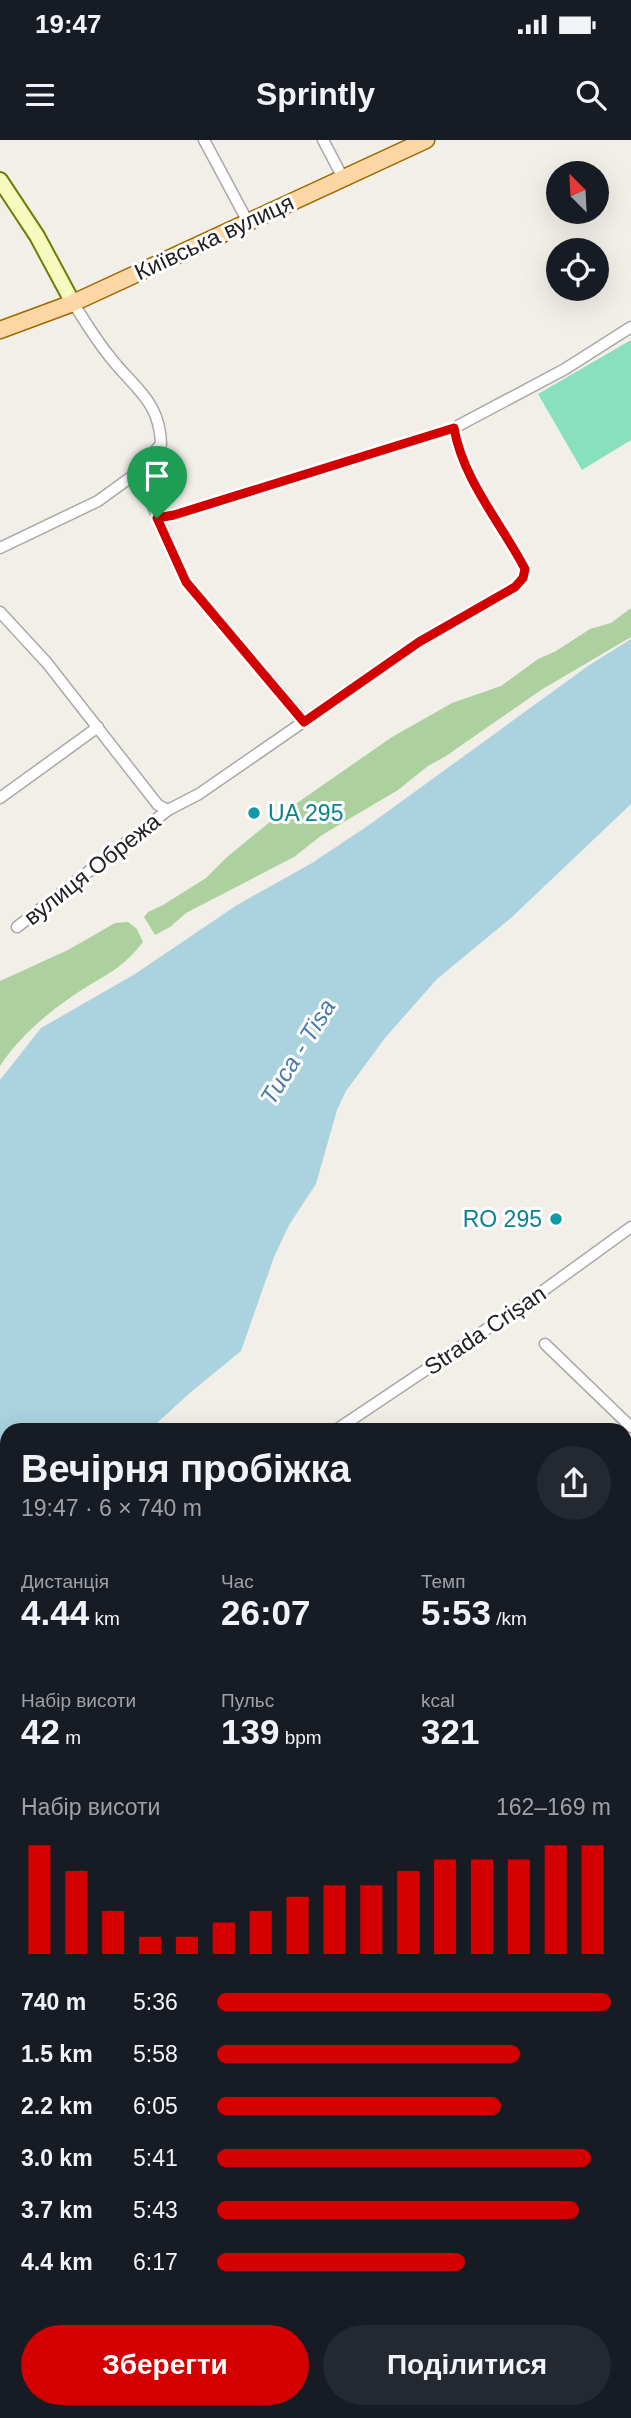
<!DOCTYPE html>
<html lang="uk">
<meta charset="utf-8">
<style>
body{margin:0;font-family:Arial,sans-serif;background:#242831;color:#f1f3f6;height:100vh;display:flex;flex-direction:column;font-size:26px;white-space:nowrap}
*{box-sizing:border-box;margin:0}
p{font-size:23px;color:#9ea1a6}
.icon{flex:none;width:38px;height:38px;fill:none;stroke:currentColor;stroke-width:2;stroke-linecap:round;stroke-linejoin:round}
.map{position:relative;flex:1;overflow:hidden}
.panel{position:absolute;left:0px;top:1283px;width:632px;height:996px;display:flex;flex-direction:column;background:#171b24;border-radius:21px 21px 0 0;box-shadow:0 7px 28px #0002}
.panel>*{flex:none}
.needle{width:46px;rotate:336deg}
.buttons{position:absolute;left:546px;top:21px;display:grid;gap:14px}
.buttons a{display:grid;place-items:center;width:63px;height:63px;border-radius:50%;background:#171b24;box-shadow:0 7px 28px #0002;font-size:35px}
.pin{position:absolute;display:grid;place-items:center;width:60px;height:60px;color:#fff;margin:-72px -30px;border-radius:50% 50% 50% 0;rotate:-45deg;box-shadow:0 0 7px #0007}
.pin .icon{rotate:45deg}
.round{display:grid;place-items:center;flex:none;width:74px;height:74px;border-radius:37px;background:#242831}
.overview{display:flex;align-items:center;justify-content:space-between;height:119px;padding:0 21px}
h1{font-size:38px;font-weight:700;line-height:52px}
.figures{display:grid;grid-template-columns:repeat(3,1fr);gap:10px;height:119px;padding:7px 21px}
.figures div{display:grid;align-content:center}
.figures b{font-size:35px;font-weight:700}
.figures small{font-size:19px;font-weight:400}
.figures p{font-size:19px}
.chart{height:196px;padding:14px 21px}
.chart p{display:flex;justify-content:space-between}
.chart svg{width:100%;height:126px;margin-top:7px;stroke:#d40000;stroke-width:6}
.primary-button{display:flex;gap:14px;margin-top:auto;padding:14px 21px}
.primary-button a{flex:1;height:80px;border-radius:42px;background:#d40000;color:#fff;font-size:28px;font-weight:700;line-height:80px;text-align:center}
.primary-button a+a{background:#242831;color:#f1f3f6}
ul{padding:0 21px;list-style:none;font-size:23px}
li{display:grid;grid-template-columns:112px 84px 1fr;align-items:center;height:52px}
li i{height:18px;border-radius:9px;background:#d40000}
.status{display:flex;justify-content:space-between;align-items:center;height:49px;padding:0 35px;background:#171b24;direction:ltr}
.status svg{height:19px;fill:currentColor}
header{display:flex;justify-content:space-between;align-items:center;height:91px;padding:0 21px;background:#171b24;font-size:32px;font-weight:700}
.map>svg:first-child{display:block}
.forest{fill:#add19e}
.cemetery{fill:#aacbaf}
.pitch{fill:#88e0be}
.water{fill:#aad3df}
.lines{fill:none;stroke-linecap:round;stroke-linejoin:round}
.street-casing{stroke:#a9a9a9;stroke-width:13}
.secondary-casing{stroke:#707d05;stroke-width:18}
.primary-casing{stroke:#a06b00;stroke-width:19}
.street{stroke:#fff;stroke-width:10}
.secondary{stroke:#f7fabf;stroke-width:14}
.primary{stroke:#fcd6a4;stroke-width:16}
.rail{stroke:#707070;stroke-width:2.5;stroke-dasharray:14 14;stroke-linecap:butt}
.route-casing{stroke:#fff;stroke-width:14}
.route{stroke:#d40000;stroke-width:9}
.culture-dot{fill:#0f9aa8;stroke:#fff;stroke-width:2.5}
.labels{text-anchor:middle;stroke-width:6;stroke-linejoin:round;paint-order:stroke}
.street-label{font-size:23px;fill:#222;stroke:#fff}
.culture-label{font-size:23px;fill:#0d838f;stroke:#fff;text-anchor:start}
.water-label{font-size:24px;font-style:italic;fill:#4a7aab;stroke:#fff}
</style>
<div class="status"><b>19:47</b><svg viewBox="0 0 49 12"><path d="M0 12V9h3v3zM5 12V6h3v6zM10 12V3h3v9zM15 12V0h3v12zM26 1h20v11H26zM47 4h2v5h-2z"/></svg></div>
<header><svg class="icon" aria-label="menu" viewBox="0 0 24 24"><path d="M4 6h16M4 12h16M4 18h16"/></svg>Sprintly<svg class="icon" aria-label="search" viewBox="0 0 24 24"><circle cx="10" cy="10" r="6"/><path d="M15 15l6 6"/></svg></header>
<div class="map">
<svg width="631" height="2278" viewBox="0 0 631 2278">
<rect width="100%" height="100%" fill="#f2efe9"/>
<!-- forest -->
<path class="forest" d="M631,468V497L541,550L446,616L428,626L398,650L322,695L294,717L186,773L170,787L155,795L144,777L148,772L163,765L206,738L227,717L271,681L392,597L452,563L501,546L538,519L556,511L590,489L611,483Z
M128,782L137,789L143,802C124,826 113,831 88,846C55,866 21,894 0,926V841L68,810L115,783Z"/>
<!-- cemetery -->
<path class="cemetery" d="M631,2008V2278H543V2272H625V2009Z
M281,2272H429L430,2277L284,2278Z"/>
<!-- pitch -->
<path class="pitch" d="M631,200V300L582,330L538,254Z"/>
<!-- water -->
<path class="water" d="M631,499V664L512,777L437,839L385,898L346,951L337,970L316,1044L289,1085L274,1117L241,1211L191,1252L158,1282L154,1290H7V1359L0,1360V940L41,888L135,834L237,765L312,723L369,685L588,526Z"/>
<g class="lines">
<!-- street casing -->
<g class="street-casing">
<path id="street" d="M204,0L248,82
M323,0L343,38
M73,163C85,181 96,200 110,217C134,248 160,261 161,304L138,332L186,442L305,582
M157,378L175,375L454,288L565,229L631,187
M0,408L98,361L138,332
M0,472L47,523L158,665L168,670
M0,658L98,587
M17,787L168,670L199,654L419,502L515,447L523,438L525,429C501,383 463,340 454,288
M545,1204L631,1287
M336,1290L533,1158L631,1087
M0,1457L7,1452
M625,1665L631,1658
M625,1781L631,1791
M0,2226L7,2221
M535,2272L536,2278
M163,2278L169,2272"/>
</g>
<!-- secondary casing -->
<g class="secondary-casing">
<path id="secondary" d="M0,40L37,96L73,163"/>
</g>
<!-- primary casing -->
<g class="primary-casing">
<path id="primary" d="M0,190L73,163L426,0"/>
</g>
<!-- street -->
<use href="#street" class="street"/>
<!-- secondary -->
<use href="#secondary" class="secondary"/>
<!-- primary -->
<use href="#primary" class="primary"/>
<!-- rail -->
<path class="rail" d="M625,1695L631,1688
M25,2278L31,2272
M71,2278L77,2272
M89,2278L94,2272"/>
</g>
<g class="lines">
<!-- route casing -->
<g class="route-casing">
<path id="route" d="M454,288C463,340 501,383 525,429L523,438L515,447L419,502L304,582L186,442L157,378L174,375Z"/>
</g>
<!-- route -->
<use href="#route" class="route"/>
</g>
<!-- markers -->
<g class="culture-dot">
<circle cx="254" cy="673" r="7"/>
<circle cx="556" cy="1079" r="7"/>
</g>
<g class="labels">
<!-- street labels -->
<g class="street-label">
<text transform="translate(214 97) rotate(-25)" y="8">Київська вулиця</text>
<text transform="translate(92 729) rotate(-38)" y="8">вулиця Обрежа</text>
<text transform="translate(485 1190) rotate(-34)" y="8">Strada Crișan</text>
</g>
<!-- culture labels -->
<g class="culture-label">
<text x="268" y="681">UA 295</text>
<text x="542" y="1087" text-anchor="end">RO 295</text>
</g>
<!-- water labels -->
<g class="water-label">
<text transform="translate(298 912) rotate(-58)" y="8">Тиса - Tisa</text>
</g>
</g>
</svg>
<div class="buttons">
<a><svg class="needle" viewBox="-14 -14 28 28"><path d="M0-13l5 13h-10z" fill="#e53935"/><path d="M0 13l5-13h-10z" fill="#9ea1a6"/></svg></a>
<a><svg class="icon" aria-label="locate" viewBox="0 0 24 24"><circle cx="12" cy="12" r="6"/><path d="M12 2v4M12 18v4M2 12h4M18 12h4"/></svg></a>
</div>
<div class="pin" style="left:157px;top:378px;background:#1e9e55"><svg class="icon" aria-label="arrive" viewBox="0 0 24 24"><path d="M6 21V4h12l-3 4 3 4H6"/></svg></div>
<section class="panel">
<div class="overview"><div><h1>Вечірня пробіжка</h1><p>19:47 · 6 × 740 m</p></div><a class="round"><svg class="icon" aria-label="share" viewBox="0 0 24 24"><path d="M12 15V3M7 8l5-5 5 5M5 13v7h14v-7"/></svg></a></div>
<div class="figures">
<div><p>Дистанція</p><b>4.44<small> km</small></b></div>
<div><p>Час</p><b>26:07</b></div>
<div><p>Темп</p><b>5:53<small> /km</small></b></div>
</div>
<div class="figures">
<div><p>Набір висоти</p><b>42<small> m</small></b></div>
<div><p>Пульс</p><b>139<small> bpm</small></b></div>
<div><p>kcal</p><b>321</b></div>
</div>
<div class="chart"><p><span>Набір висоти</span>162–169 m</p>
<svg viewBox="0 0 160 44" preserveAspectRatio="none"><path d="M5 44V6M15 44V15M25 44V29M35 44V38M45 44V38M55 44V33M65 44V29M75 44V24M85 44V20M95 44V20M105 44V15M115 44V11M125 44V11M135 44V11M145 44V6M155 44V6"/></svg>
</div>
<ul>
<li><b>740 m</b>5:36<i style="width:100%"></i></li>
<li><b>1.5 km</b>5:58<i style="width:77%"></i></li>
<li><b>2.2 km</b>6:05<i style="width:72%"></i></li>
<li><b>3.0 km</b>5:41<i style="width:95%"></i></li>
<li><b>3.7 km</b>5:43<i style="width:92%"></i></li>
<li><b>4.4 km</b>6:17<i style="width:63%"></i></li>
</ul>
<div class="primary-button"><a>Зберегти</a><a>Поділитися</a></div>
</section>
</div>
